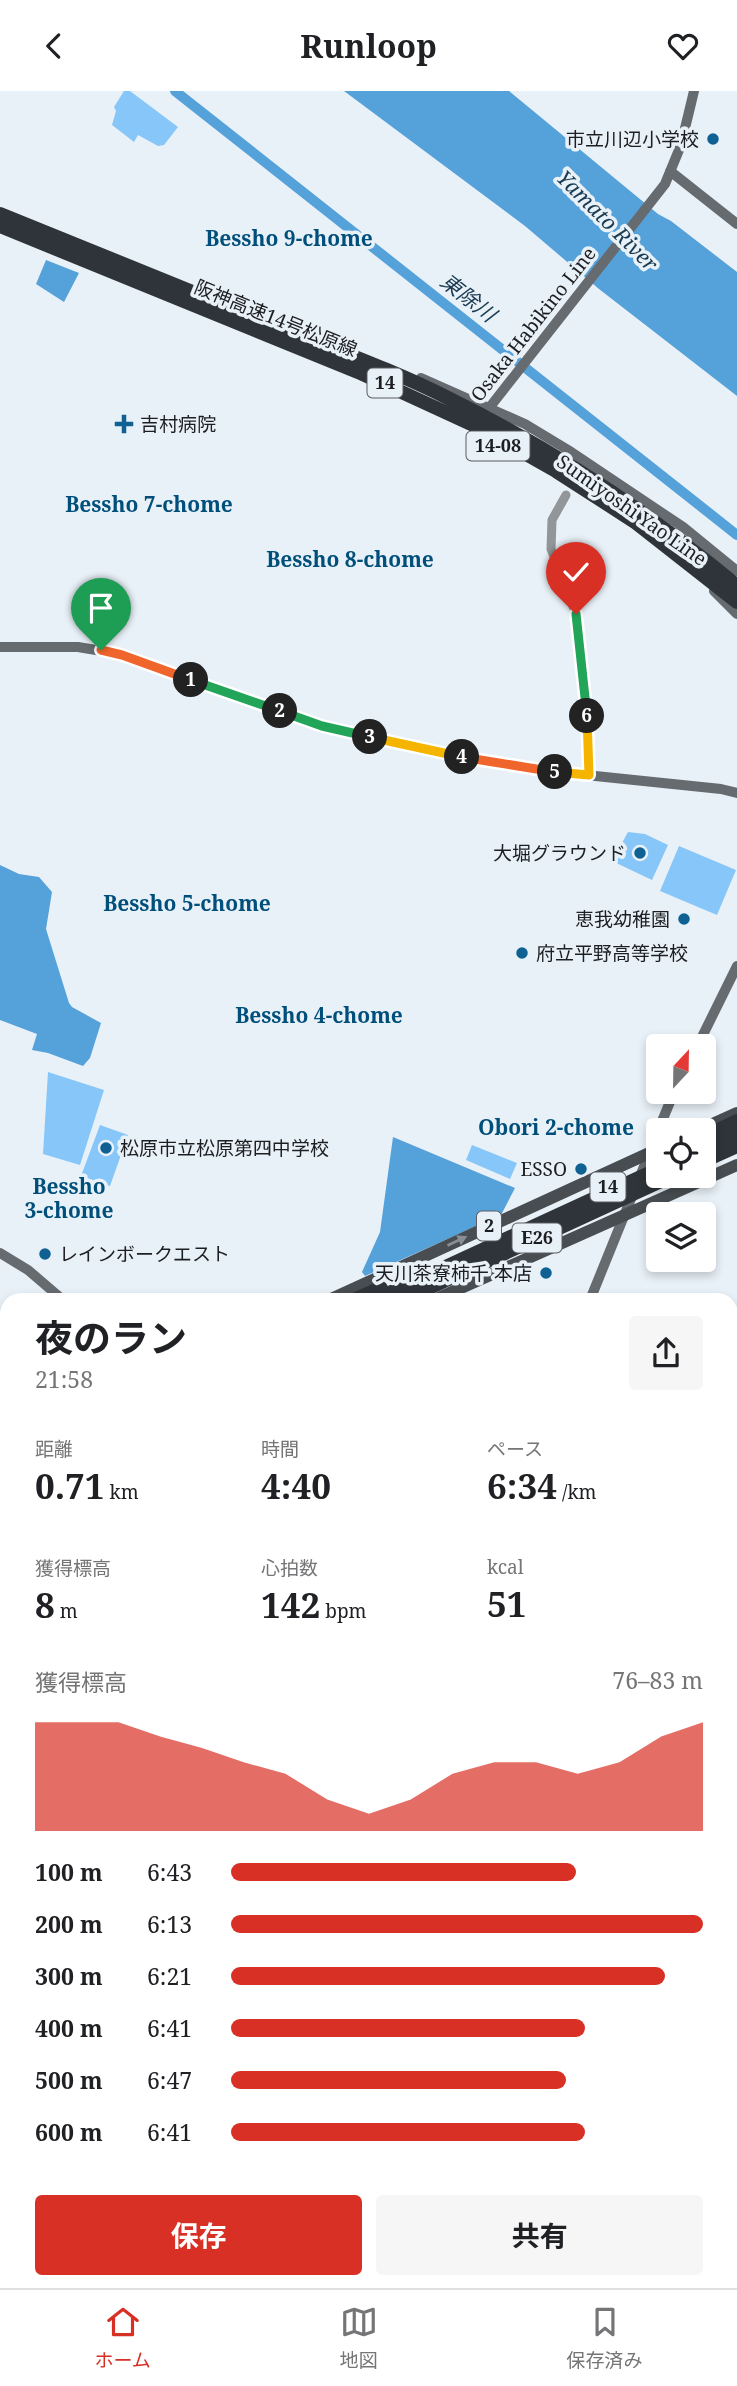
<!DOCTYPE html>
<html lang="ja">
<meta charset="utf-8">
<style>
body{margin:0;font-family:"Noto Serif","Noto Sans JP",serif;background:#f6f6f6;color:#202124;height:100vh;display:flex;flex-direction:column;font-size:26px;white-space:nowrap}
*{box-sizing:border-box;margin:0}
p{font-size:23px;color:#757577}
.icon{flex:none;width:38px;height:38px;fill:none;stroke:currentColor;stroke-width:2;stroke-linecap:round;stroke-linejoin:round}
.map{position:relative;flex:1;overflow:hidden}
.drawer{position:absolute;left:0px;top:1202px;width:738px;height:996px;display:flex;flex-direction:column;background:#fff;border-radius:21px 21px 0 0;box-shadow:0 4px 10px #0003}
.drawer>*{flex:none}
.needle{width:46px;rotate:22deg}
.fabs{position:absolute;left:646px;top:943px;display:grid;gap:14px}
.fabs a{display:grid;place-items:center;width:70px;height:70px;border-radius:7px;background:#fff;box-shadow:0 4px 10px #0003;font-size:35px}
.pin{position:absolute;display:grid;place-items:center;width:60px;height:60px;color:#fff;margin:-72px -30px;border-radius:50% 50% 50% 0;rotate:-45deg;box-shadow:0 0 7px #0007}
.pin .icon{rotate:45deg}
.km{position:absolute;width:35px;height:35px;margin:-18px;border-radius:50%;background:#222;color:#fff;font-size:19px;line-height:35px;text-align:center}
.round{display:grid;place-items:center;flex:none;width:74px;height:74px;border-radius:7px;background:#f6f6f6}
.head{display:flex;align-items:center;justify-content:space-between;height:119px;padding:0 35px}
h1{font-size:38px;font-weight:700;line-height:52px}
.metrics{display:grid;grid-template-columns:repeat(3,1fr);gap:10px;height:119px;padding:7px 35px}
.metrics div{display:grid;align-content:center}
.metrics b{font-size:35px;font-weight:700}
.metrics small{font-size:19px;font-weight:400}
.metrics p{font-size:19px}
.chart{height:196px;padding:14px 35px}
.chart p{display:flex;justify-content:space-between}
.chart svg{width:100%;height:126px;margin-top:7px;fill:#d93025;opacity:.7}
.action{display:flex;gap:14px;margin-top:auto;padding:14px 35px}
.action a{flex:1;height:80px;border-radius:7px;background:#d93025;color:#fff;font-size:28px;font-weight:700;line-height:80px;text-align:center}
.action a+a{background:#f6f6f6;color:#202124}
ul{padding:0 35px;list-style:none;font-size:23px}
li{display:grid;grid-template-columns:112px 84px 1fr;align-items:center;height:52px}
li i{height:18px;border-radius:9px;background:#d93025}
header{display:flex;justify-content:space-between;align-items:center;height:91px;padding:0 35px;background:#fff;font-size:32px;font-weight:700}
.dock{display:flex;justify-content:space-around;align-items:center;height:98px;border-top:2px solid #e0e0e0;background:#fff;font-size:19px;color:#757577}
.dock a{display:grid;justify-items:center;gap:4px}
.dock .active{color:#d93025}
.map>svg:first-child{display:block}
.green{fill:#87c6f8}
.water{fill:#55a1da}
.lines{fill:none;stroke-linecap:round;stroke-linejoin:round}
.river{stroke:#55a1da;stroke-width:10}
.tertiary{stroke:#929698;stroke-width:9}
.secondary{stroke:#666b6f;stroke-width:10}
.primary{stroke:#474d51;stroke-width:12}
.motorway{stroke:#2e3439;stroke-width:14}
.oneway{fill:#888f94}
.split-1-casing{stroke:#fff;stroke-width:14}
.split-2-casing{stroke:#fff;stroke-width:14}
.split-3-casing{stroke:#fff;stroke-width:14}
.split-4-casing{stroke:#fff;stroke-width:14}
.split-5-casing{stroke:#fff;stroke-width:14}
.split-6-casing{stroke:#fff;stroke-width:14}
.split-7-casing{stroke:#fff;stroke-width:14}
.split-1{stroke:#f0652b;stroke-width:9}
.split-2{stroke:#22a559;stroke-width:9}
.split-3{stroke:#22a559;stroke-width:9}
.split-4{stroke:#f5b400;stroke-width:9}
.split-5{stroke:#f0652b;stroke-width:9}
.split-6{stroke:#f5b400;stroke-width:9}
.split-7{stroke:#22a559;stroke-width:9}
.poi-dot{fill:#106193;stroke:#e9f1f8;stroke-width:2.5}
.labels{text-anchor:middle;stroke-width:7;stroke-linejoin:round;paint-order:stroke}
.shield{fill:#e9f1f8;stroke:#5a5d62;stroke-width:2}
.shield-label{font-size:18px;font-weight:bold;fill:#1c1e21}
.poi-label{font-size:19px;fill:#1c1e21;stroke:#e9f1f8;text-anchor:end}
.street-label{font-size:19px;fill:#1c1e21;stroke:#e9f1f8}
.water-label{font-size:21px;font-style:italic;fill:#193a51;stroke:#e9f1f8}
.neighbourhood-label{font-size:21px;font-weight:bold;fill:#004f7b;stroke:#e9f1f8}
</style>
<header><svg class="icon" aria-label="back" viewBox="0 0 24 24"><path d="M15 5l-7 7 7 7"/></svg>Runloop<svg class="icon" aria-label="heart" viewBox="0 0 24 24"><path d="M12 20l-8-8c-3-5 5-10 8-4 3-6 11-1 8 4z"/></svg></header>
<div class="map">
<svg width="737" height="2197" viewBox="0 0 737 2197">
<rect width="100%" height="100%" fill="#e9f1f8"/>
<!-- green -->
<path class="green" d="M124,0H130L178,36L164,54L158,55L138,44L134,51L112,34L116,20L114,16Z
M628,741L645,743L668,754L652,789L612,770Z
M679,755L736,779L717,824L660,800Z
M48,981L104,999L80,1074L43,1063Z
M100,1034L128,1044L110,1095L81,1085Z
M472,1054L517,1072L510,1088L466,1069Z"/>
<!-- water -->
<path class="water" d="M344,0H509L658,123L671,130L737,181V305L599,198L525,135Z
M46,169L79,182L64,211L36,193Z
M0,774L19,783L39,786L52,801L46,838L69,912L72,916L101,932L90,967L83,975L48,962L32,959L37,943L0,929Z
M393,1046L515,1097L501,1124L365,1185L362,1181L380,1141Z"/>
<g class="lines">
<!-- river -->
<path class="river" d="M175,0L737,444
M732,1633L737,1615
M732,1696L737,1713
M732,1931L737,1922
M589,2191L591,2197"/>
<!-- tertiary -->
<path class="tertiary" d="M566,404L552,429L551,458L576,523L589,641V684"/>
<!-- secondary -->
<path class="secondary" d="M670,80L737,133
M421,287L525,333L568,359L683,436L737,480
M486,321L665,93L681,54L694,0
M714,500L737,523
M0,556H78L114,562L322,635L454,665L547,680L721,698L737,702
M697,956L737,875
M658,1040L674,1001
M0,1162L28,1179L63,1209
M590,1209L658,1041
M343,2197L347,2191"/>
<!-- primary -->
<path class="primary" d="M697,1040L737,1022
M329,1209L658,1058
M434,1209L737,1074
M0,1359L7,1356
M0,1407L7,1404
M0,2127L7,2126
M487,2191L498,2197"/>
<!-- motorway -->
<path class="motorway" d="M0,123C93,160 186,198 279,236C336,259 395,280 450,308C553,359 649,421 737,495
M0,135L358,281L484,339L556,380L635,431L737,511
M704,1046L737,1030
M704,1057L737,1042
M704,1070L737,1055
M354,1209L381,1197
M374,1209L658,1078
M403,1209L672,1085
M0,1371L7,1368
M0,1386L7,1383
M0,1397L7,1394"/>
</g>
<!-- one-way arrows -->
<defs><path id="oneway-solid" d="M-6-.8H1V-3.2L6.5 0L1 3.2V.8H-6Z" transform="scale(1.75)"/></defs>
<use class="oneway" href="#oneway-solid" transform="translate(457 1150) rotate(-25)"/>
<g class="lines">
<!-- split-1 casing -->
<g class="split-1-casing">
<path id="split-1" d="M101,559L122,564L191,589"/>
</g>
<!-- split-2 casing -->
<g class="split-2-casing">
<path id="split-2" d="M191,589L280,620"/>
</g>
<!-- split-3 casing -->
<g class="split-3-casing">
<path id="split-3" d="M280,620L322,635L370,646"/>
</g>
<!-- split-4 casing -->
<g class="split-4-casing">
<path id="split-4" d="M370,646L462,666"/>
</g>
<!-- split-5 casing -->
<g class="split-5-casing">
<path id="split-5" d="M462,666L555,681"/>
</g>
<!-- split-6 casing -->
<g class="split-6-casing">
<path id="split-6" d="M555,681L589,684L587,625"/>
</g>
<!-- split-7 casing -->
<g class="split-7-casing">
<path id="split-7" d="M576,523L587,625"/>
</g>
<!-- split-1 -->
<use href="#split-1" class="split-1"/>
<!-- split-2 -->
<use href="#split-2" class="split-2"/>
<!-- split-3 -->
<use href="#split-3" class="split-3"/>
<!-- split-4 -->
<use href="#split-4" class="split-4"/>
<!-- split-5 -->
<use href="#split-5" class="split-5"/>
<!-- split-6 -->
<use href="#split-6" class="split-6"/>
<!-- split-7 -->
<use href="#split-7" class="split-7"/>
</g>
<!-- markers -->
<g class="poi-dot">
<circle cx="713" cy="48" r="7"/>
<path d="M120.5 322.5h7v7h7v7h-7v7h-7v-7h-7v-7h7z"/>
<circle cx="640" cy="762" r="7"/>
<circle cx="684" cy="828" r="7"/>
<circle cx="522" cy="862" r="7"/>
<circle cx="106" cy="1057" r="7"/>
<circle cx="581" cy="1078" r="7"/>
<circle cx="45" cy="1163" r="7"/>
<circle cx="546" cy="1182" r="7"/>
</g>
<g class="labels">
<!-- shield labels -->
<g class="shield">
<rect x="367.5" y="277.5" width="35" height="29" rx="5"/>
<rect x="466.5" y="340.5" width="63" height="29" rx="5"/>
<rect x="590.5" y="1081.5" width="35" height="29" rx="5"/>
<rect x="477" y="1120.5" width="24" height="29" rx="5"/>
<rect x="512.5" y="1132.5" width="49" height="29" rx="5"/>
</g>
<g class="shield-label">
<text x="385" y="298">14</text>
<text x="498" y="361">14-08</text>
<text x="608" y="1102">14</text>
<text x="489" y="1141">2</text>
<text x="537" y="1153">E26</text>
</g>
<!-- poi labels -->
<g class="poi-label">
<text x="699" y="55">市立川辺小学校</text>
<text x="140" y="340" text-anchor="start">吉村病院</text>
<text x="626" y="769">大堀グラウンド</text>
<text x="670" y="835">恵我幼稚園</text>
<text x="536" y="869" text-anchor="start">府立平野高等学校</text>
<text x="120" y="1064" text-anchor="start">松原市立松原第四中学校</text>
<text x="567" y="1085">ESSO</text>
<text x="59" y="1170" text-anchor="start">レインボークエスト</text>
<text x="532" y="1189">天川茶寮柿千 本店</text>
</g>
<!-- street labels -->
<g class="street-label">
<text transform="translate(276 227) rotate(22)" y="7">阪神高速14号松原線</text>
<text transform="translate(533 233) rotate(-52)" y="7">Osaka Habikino Line</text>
<text transform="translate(632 419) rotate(35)" y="7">Sumiyoshi Yao Line</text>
</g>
<!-- water labels -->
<g class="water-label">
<text transform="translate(607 130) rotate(45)" y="7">Yamato River</text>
<text transform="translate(468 207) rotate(38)" y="7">東除川</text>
</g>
<!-- neighbourhood labels -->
<g class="neighbourhood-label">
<text x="289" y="155">Bessho 9-chome</text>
<text x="149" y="421">Bessho 7-chome</text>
<text x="350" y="476">Bessho 8-chome</text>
<text x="187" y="820">Bessho 5-chome</text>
<text x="319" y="932">Bessho 4-chome</text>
<text x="556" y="1044">Obori 2-chome</text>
<text x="69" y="1103">Bessho<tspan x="69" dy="24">3-chome</tspan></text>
</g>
</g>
</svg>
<div class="fabs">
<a><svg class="needle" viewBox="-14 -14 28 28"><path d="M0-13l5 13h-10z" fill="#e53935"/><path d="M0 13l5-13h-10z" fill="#757577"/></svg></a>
<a><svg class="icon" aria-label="locate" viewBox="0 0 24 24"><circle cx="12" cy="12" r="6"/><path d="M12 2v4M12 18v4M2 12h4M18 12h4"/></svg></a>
<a><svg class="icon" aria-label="layers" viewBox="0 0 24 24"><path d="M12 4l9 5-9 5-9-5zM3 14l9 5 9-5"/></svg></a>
</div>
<div class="pin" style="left:101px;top:559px;background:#1e9e55"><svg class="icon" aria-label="arrive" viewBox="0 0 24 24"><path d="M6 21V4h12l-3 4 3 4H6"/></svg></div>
<div class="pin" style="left:576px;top:523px;background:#d93025"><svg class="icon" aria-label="check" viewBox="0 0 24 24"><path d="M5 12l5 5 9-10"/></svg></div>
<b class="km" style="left:191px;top:589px">1</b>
<b class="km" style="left:280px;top:620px">2</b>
<b class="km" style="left:370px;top:646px">3</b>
<b class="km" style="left:462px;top:666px">4</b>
<b class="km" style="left:555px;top:681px">5</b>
<b class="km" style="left:587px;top:625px">6</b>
<section class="drawer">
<div class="head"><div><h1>夜のラン</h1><p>21:58</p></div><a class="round"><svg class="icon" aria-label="share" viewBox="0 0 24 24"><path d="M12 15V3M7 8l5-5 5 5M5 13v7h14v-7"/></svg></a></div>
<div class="metrics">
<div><p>距離</p><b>0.71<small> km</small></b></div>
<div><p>時間</p><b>4:40</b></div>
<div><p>ペース</p><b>6:34<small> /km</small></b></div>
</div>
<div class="metrics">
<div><p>獲得標高</p><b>8<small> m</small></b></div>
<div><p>心拍数</p><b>142<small> bpm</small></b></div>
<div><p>kcal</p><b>51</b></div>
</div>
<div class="chart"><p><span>獲得標高</span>76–83 m</p>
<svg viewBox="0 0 160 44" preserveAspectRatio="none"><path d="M0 44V6L10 6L20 6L30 11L40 15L50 20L60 24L70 33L80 38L90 33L100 24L110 20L120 20L130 24L140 20L150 11L160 6V44z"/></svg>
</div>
<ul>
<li><b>100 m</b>6:43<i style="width:73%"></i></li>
<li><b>200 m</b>6:13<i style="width:100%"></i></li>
<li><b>300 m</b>6:21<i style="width:92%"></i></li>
<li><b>400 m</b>6:41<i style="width:75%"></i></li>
<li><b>500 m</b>6:47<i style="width:71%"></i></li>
<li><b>600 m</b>6:41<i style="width:75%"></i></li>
</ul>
<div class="action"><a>保存</a><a>共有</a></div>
</section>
</div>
<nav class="dock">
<a class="active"><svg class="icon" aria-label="home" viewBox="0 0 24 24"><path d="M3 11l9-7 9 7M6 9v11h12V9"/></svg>ホーム</a>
<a><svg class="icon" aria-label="map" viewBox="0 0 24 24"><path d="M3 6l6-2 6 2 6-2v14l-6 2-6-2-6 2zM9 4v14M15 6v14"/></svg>地図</a>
<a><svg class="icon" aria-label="saved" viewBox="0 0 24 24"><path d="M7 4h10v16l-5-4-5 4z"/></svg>保存済み</a>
</nav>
